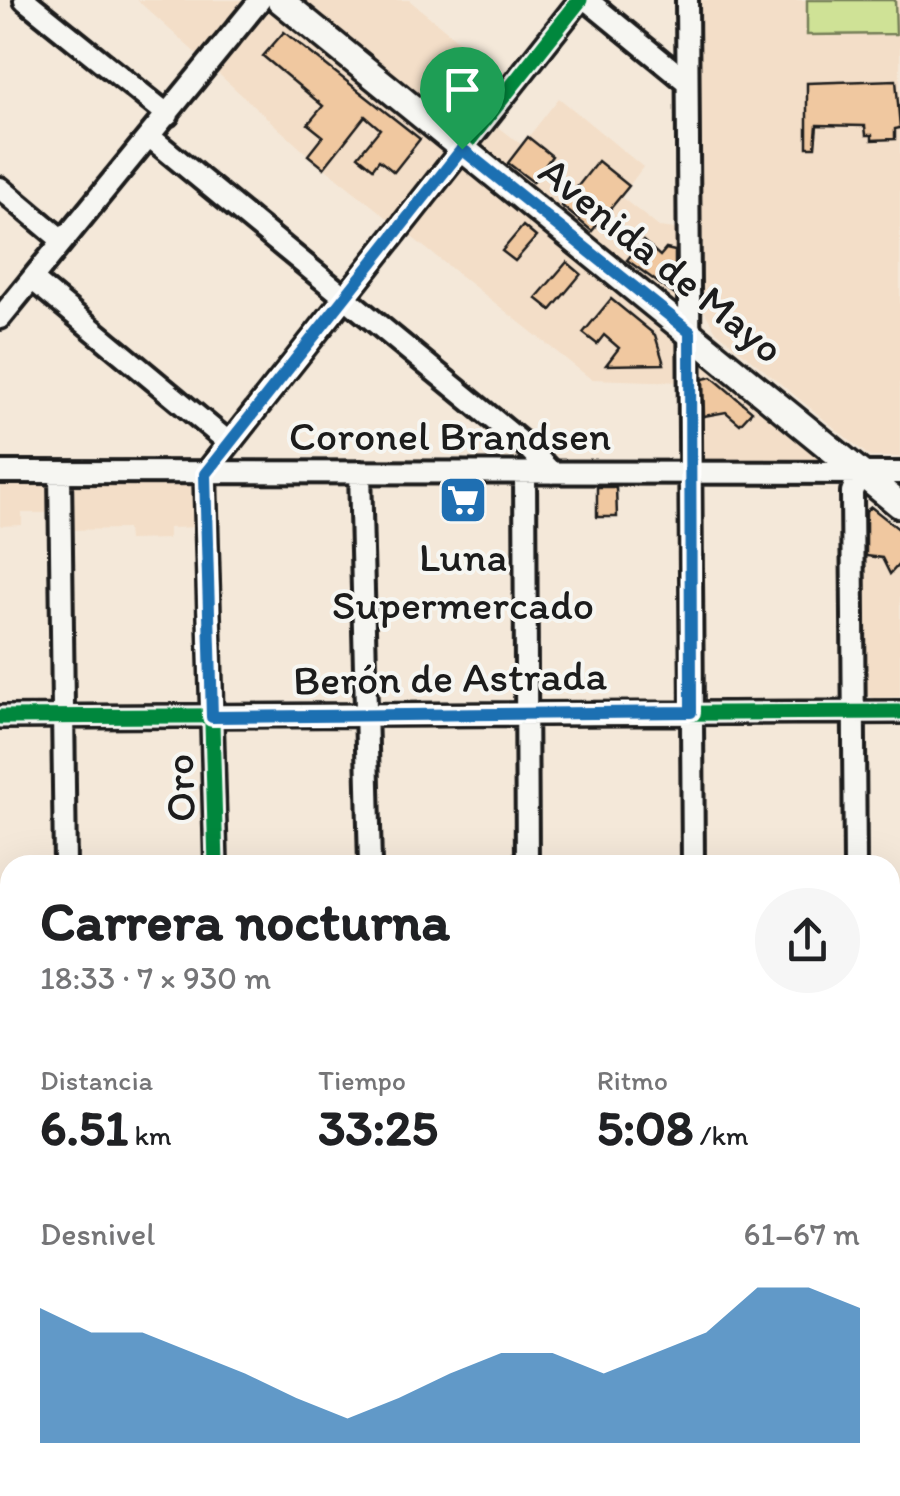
<!DOCTYPE html>
<html lang="es">
<meta charset="utf-8">
<style>
body{margin:0;font-family:Itim,sans-serif;background:#f6f6f6;color:#202124;height:100vh;display:flex;flex-direction:column;font-size:38px;white-space:nowrap}
*{box-sizing:border-box;margin:0}
p{font-size:32px;color:#757577}
.icon{flex:none;width:55px;height:55px;fill:none;stroke:currentColor;stroke-width:2;stroke-linecap:round;stroke-linejoin:round}
.map{position:relative;flex:1;overflow:hidden}
.side{position:absolute;left:0px;top:855px;width:900px;height:642px;display:flex;flex-direction:column;background:#fff;border-radius:30px 30px 0 0;box-shadow:0 10px 40px #0002}
.side>*{flex:none}
.pin{position:absolute;display:grid;place-items:center;width:85px;height:85px;color:#fff;margin:-102px -42px;border-radius:50% 50% 50% 0;rotate:-45deg;box-shadow:0 0 10px #0007}
.pin .icon{rotate:45deg}
.round{display:grid;place-items:center;flex:none;width:105px;height:105px;border-radius:52px;background:#f6f6f6}
.head{display:flex;align-items:center;justify-content:space-between;height:170px;padding:0 40px}
h1{font-size:55px;font-weight:700;line-height:75px}
.figures{display:grid;grid-template-columns:repeat(3,1fr);gap:15px;height:170px;padding:10px 40px}
.figures div{display:grid;align-content:center}
.figures b{font-size:50px;font-weight:700}
.figures small{font-size:28px;font-weight:400}
.figures p{font-size:28px}
.chart{height:280px;padding:20px 40px}
.chart p{display:flex;justify-content:space-between}
.chart svg{width:100%;height:180px;margin-top:10px;fill:#1f6fb2;opacity:.7}
.map>svg:first-child{display:block}
.built{fill:#f3dec8}
.green{fill:#cfe296;stroke:#767f59;stroke-width:2.5}
.building{fill:#f0c8a0;stroke:#1c1c1c;stroke-width:2.5}
.lines{fill:none;stroke-linecap:round;stroke-linejoin:round}
.minor-casing{stroke:#1c1c1c;stroke-width:28}
.major-casing{stroke:#1c1c1c;stroke-width:32}
.minor{stroke:#f6f6f2;stroke-width:20}
.major{stroke:#f6f6f2;stroke-width:25}
.rail-casing{stroke:#1c1c1c;stroke-width:8}
.rail{stroke:#f6f6f2;stroke-width:4;stroke-dasharray:11;stroke-linecap:butt}
.cycleway-casing{stroke:#f6f6f2;stroke-width:21}
.cycleway{stroke:#00873e;stroke-width:15}
.route-casing{stroke:#fff;stroke-width:20}
.route{stroke:#1f6fb2;stroke-width:12}
.labels{text-anchor:middle;stroke-width:8;stroke-linejoin:round;paint-order:stroke}
.street-label{font-size:42px;fill:#1c1c1c;stroke:#f6f6f2}
.poi-label{font-size:42px;fill:#1c1c1c;stroke:#f6f6f2}
</style>
<div class="map">
<svg width="900" height="1496" viewBox="0 0 900 1496">
<rect width="100%" height="100%" fill="#f4e8d9"/>
<filter id="ink" filterUnits="userSpaceOnUse"><feTurbulence type="fractalNoise" baseFrequency=".01" numOctaves="2"/><feDisplacementMap in="SourceGraphic" scale="20" xChannelSelector="R" yChannelSelector="G"/><feConvolveMatrix kernelMatrix="1 2 1 2 8 2 1 2 1" color-interpolation-filters="sRGB"/></filter>
<g filter="url(#ink)">
<!-- built -->
<path class="built" d="M137,0H258L680,342L683,382L591,379L308,155Z
M295,0H409L481,59L462,86L488,108L465,133H459Z
M700,0H900V457H870L715,330L701,305Z
M559,98L643,167L621,197L659,227L683,230L679,304L478,146L491,121L522,145Z
M700,358L825,457V462L699,466L695,362Z
M0,479L48,480L53,513H22V525L0,526Z
M192,480L196,482L200,527L168,528V539L128,540L127,529L65,530L68,481Z
M872,508L900,530V697L872,698L865,693L867,510Z
M890,1374L900,1378V1496H658V1488H890Z"/>
<!-- green -->
<path class="green" d="M807,0H895L896,34L807,35Z
M13,1488H658V1496H13Z"/>
<!-- building -->
<path class="building" d="M284,32L420,139L394,172L379,160L373,168L358,156L380,129L365,116L324,168L308,155L323,136L308,124L323,106L263,56Z
M896,80L900,128L895,129V139L872,140V135H866L865,126L817,125L815,147H807V83Z
M528,137L552,156L533,182L508,163Z
M598,161L629,186L592,231L562,206Z
M523,226L536,237L515,261L502,251Z
M643,241L660,256L666,249L675,251V295L627,260Z
M567,262L581,274L551,310L536,298Z
M611,299L655,335L664,364L606,365L619,348L604,335L597,344L583,333Z
M712,377L752,411L740,424L726,412L704,416L703,379Z
M454,486H472L473,515L455,516Z
M597,487H616L617,517H597Z
M871,507L900,530V563L890,574L882,558L866,556V511Z"/>
<g class="lines">
<!-- minor casing -->
<g class="minor-casing">
<path id="minor" d="M25,0L168,115
M587,0L687,82
M687,0L693,865
M150,137L527,447L552,473
M0,188L63,241
M32,279L227,441
M0,318L260,0
M0,472L900,473
M360,472L370,865
M60,473L65,865
M525,473L527,865
M0,717L900,712
M216,865L205,474L580,0
M855,865L852,492L860,472
M890,906H900
M0,912H10
M890,1055H900
M0,1063H10
M0,1244H10
M890,1310H900"/>
</g>
<!-- major casing -->
<g class="major-casing">
<path id="major" d="M280,0L900,505"/>
</g>
<!-- minor -->
<use href="#minor" class="minor"/>
<!-- major -->
<use href="#major" class="major"/>
<!-- rail casing -->
<g class="rail-casing">
<path id="rail" d="M0,1285H10
M890,1398L900,1401"/>
</g>
<!-- rail -->
<use href="#rail" class="rail"/>
<!-- cycleway casing -->
<g class="cycleway-casing">
<path id="cycleway" d="M0,717L900,712
M216,865L205,474L580,0"/>
</g>
<!-- cycleway -->
<use href="#cycleway" class="cycleway"/>
</g>
</g>
<g class="lines" filter="url(#ink)">
<!-- route casing -->
<g class="route-casing">
<path id="route" d="M462,149L690,332L691,712L212,717L205,474Z"/>
</g>
<!-- route -->
<use href="#route" class="route"/>
</g>
<!-- icons -->
<defs>
<g id="supermarket-square" transform="scale(2.5)"><rect x="-9" y="-9" width="18" height="18" rx="4" fill="#1f6fb2" stroke="#f6f6f2"/><path d="M-6-5.5h2.5l.6 2H6L4.5 2H-2.5L-4.4-4H-6ZM-1.5 3.2a1.3 1.3 0 1 0 .1 0ZM3 3.2a1.3 1.3 0 1 0 .1 0Z" fill="#fff"/></g>
</defs>
<g fill-rule="evenodd">
<use href="#supermarket-square" x="463" y="500"/>
</g>
<g class="labels">
<!-- street labels -->
<g class="street-label">
<text transform="translate(662 259) rotate(39)" y="15">Avenida de Mayo</text>
<text x="450" y="450">Coronel Brandsen</text>
<text transform="translate(450 677) rotate(-1)" y="15">Berón de Astrada</text>
<text transform="translate(179 788) rotate(-92)" y="15">Oro</text>
</g>
<!-- poi labels -->
<g class="poi-label">
<text x="463" y="571">Luna<tspan x="463" dy="48">Supermercado</tspan></text>
</g>
</g>
</svg>
<div class="pin" style="left:462px;top:149px;background:#1e9e55"><svg class="icon" aria-label="arrive" viewBox="0 0 24 24"><path d="M6 21V4h12l-3 4 3 4H6"/></svg></div>
<section class="side">
<div class="head"><div><h1>Carrera nocturna</h1><p>18:33 · 7 × 930 m</p></div><a class="round"><svg class="icon" aria-label="share" viewBox="0 0 24 24"><path d="M12 15V3M7 8l5-5 5 5M5 13v7h14v-7"/></svg></a></div>
<div class="figures">
<div><p>Distancia</p><b>6.51<small> km</small></b></div>
<div><p>Tiempo</p><b>33:25</b></div>
<div><p>Ritmo</p><b>5:08<small> /km</small></b></div>
</div>
<div class="chart"><p><span>Desnivel</span>61–67 m</p>
<svg viewBox="0 0 160 44" preserveAspectRatio="none"><path d="M0 44V11L10 17L20 17L30 22L40 27L50 33L60 38L70 33L80 27L90 22L100 22L110 27L120 22L130 17L140 6L150 6L160 11V44z"/></svg>
</div>
</section>
</div>
